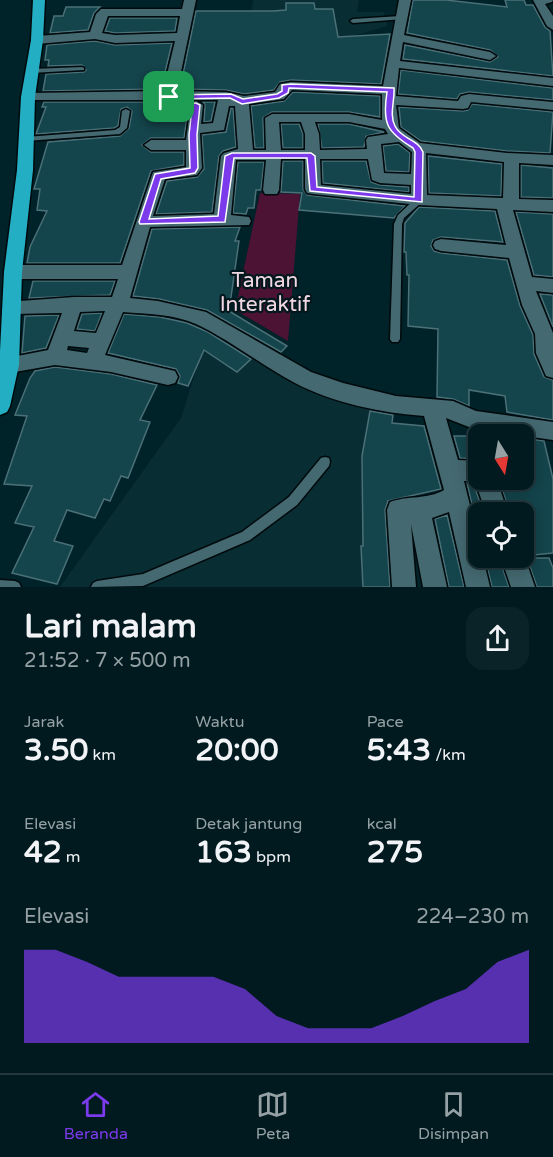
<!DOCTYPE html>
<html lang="id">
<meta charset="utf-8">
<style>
body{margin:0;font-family:"Varela Round",sans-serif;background:#0a2328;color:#f1f3f6;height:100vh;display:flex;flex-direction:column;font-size:22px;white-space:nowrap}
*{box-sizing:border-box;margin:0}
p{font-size:20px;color:#95a1a4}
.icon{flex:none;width:33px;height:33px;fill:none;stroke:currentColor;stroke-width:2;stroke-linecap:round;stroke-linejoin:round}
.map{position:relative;height:587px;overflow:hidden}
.panel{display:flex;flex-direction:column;background:#001a1f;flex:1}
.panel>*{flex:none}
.needle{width:39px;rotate:169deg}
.controls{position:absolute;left:468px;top:424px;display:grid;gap:12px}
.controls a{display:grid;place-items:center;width:66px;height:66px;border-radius:12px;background:#001a1f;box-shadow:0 3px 15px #0003,0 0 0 2px #22383d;font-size:30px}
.pin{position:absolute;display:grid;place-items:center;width:51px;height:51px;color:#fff;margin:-26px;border-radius:12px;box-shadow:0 3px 9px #0006}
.round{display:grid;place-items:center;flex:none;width:63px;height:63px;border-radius:18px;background:#0a2328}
.overview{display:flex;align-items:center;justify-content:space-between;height:102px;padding:0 24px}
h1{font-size:33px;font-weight:700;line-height:45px}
.figures{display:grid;grid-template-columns:repeat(3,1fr);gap:9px;height:102px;padding:6px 24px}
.figures div{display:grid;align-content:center}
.figures b{font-size:30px;font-weight:700}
.figures small{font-size:16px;font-weight:400}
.figures p{font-size:16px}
.chart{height:168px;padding:12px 24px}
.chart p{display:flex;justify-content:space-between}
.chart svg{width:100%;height:108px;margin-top:6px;fill:#7c3aed;opacity:.7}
.tabs{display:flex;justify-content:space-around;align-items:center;height:84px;border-top:2px solid #22383d;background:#001a1f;font-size:16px;color:#95a1a4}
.tabs a{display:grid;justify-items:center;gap:3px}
.tabs .active{color:#7c3aed}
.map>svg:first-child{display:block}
.built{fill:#082e34}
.green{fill:#4d1334}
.building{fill:#14444c;stroke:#4b7077;stroke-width:1.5}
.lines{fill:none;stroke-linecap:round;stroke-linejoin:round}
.lane-casing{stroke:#000a0d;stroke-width:3}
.street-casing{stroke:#000a0d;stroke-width:3}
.highway-casing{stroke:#000a0d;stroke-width:3}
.lane{fill:#446970;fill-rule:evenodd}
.street{fill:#446970;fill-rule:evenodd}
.highway{fill:#24aec3;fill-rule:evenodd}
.route{fill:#7c3aed;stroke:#fff;stroke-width:1.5;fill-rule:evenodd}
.labels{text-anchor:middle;stroke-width:4.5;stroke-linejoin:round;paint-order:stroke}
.park-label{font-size:21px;fill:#f0d7e2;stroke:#00181d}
</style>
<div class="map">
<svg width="553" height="587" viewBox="0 0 553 587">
<rect width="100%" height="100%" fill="#002229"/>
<!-- built -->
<path class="built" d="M253,0H359L357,12H384L387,26L330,43L251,13Z
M202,352L272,359L373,404L377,587H60L181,418Z"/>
<!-- green -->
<path class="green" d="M260,193L300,194L288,341L235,310Z"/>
<!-- building -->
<path class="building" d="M413,0H446L507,7L505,0H524L526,5H533L545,27L550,31L553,76L403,59L405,45L490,62L498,57L490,50L407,33Z
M286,3H314L315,9H333L338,37L390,34L381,84L291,80L280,82L274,90L244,94L226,90L180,89L196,11H273L286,10Z
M66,7H100L94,13L88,30L50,33L54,16H63Z
M110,18H177L175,31L115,33L105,31Z
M95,41L115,45L172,43L161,89L43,91L46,74L84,72L86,70L82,65L48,66L49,60H45L47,45Z
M401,70L553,88V100L469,92L460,94L457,99L398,94Z
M293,92L380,96V117L349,112H272L263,118L264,148H255L251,106L284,101Z
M44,102H159V108L167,112L174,110L177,102H189L184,138H151L142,145L151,152H184V165L151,171L120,263H27L30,247L47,211L37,210L40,189H34L48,142L120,136L129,128L132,111L127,107L121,109L118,126L114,128L36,134L46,107H42Z
M203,102H215L211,121L204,122L205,105Z
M472,104L553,112L550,153L507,151L421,141L401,127L399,107L463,111L468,110Z
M231,108H233L236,147L223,151L219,156L212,212L156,214L167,181L197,177L204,169L202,135L226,132Z
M281,124H299L303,134V148H283Z
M318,124H349L384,132L366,136L364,147L322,148Z
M398,144L410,153L409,172L386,171L383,146Z
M428,156L502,164L501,196L429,193Z
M283,161H303V189L307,195L405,206L394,218L299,210L302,193L281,192Z
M322,161H366L371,182L380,185L409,187V192L323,183Z
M238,162H264L261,190H256L254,208H248L246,214L233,213Z
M521,165L553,168V198L521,197Z
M419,207L495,211L503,242L441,237L433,240L431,246L434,251L441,253L507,260L520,306L533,335L534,354L544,377L553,380V420L507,412L505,396L469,390V406L453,399L437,397L438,329L408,326L409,275H407L406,252H404L405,223Z
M516,212L553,214V277L534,275Z
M240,227L235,241H239L229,311L287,346L281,352L207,310L159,299L133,296L152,229Z
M33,281H115L110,295L29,298Z
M540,294L553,295V327Z
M102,313L95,331L77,329L82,314Z
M124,314L160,317L187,323L208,332L251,359L237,372L204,350L188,386L178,383L180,376L176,369L108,353Z
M59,315L46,348L22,353L25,316Z
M55,367L111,374L157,385L140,420L150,422L128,478L121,476L110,501L104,499L95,518L67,510L54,541L73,546L57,584L12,573L34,527L15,523L32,486L4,484L27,416L15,415L30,378L35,371Z
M370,411L393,415L392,423L424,426L441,489L388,501L385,510L390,587H363L361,546H363L362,456Z
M454,436H474L478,459L460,458Z
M524,438L544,441L553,479V553L534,555L524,523V513H510L499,480H524Z
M467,483H473L484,513H478V531Z
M447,515L464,587H449L435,519Z
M485,558H499L509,587H492Z
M527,558H549L553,568V587H537Z"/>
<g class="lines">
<!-- lane casing -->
<g class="lane-casing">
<path id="lane" d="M401,16L403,17V19L353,23L350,21L353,19Z
M82,67L84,68V70L31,73L28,71L31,69Z
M126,109L130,111L127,128L120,134L26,141L22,139L26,137L115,130L120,127L122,111Z
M419,197L423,200L422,202L404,218L402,224L400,339L398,342H392L390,339L394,224L398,215L416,198Z
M325,457L329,458L330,462L329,466L297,505L250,540L143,586L91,587L93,583L97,581L143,574L242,532L289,497L321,458Z
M0,580L15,581L19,583L21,587H0Z"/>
</g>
<!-- street casing -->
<g class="street-casing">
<path id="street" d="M184,0H196L177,91L226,92L244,96L275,92L280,84L291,82L383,86L399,0H411L404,35L490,52L496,56L490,60L403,42L400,61L553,78V86L399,68L396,96L458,101L461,96L469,94L553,102V110L471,102L468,108L463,109L396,105L399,128L420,143L507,153L553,155V165L519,163V199L553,200V212L513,210L532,277L553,279V293L536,291L553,333V378L546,376L536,353L535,334L522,305L509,258L441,251L435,249L433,245L435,241L441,239L506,245L497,209L419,205L313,194L307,193L305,189V159H281L279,190L277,194H265L263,190L266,160H236L231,215L249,217L251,221L249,225L150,227L130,298L158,301L206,312L311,372L343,383L396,396L453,401L476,411L553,422V440L474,429L446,418L458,460L478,461V480H497L508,513H486L475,481H464L478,538V558H483L490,587H466L449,512L432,518L447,587H423L411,524L416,587H392L387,510L390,502C408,495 427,500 444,490L424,416C382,413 333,403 295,383C261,365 230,340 196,324C174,314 146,314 123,312L105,355L175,371L178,377L175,383L168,385L111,372L55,365L9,373L2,371L0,363L2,359L48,350L62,313L12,314L6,312L3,307L6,302L74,297H112L118,279H13L7,277L4,272L7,267L13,265H122L153,172L186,167V150H151L144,145L151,140H186L191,102L196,101L203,105L201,124L213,123L218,100H175L172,109L167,110L160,106L162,100H23L21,97L28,93L163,91L175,41L115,43L95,39L37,44L31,40L37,36L90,32L96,14L101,9H182ZM108,16H180L177,33L115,35L102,33ZM292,90L382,94V120L349,114H272L265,118L266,150H253L249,104L284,99ZM229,106H235L238,149L224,153L221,156L214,214L153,216L165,179L197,175L202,168L200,133L224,130ZM279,122H301L305,134V150H281ZM315,122H349L385,129L388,134L368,137L366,140L367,149L320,150L319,134ZM399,142L412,152L411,174L384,173L381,144ZM426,153L504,162L503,198L427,195ZM320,159H368L372,180L380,183L411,185V194L321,185ZM105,311L96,333L74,331L80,312ZM68,346L89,348L87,353L67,350Z
M533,0H553L552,2L545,4L553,16V30L547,26Z
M524,555L535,587H511L501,558H524Z"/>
</g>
<!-- highway casing -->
<g class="highway-casing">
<path id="highway" d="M33,0H45L43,40L35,97L33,170L22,272L19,365L10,406L7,412L0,415V351L4,272L17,170L21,97L31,40Z"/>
</g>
<!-- lane -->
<use href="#lane" class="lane"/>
<!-- street -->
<use href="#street" class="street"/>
<!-- highway -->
<use href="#highway" class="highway"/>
</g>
<!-- route -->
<path class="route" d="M291,84L394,88C395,100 389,115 395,126C401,139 418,139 423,152L422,202L310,191L307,158H234L225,222L140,224L139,222L155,174L190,168L189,135L192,108L164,110L166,95L231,94L243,99L277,94L282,91V85ZM289,88L387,92C382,124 387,132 413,148L415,152L414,197L317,187L315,156L311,153H232L225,156L218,216L149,219L161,179L195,173L198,168L197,135L200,105L196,103L171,106L172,99L230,98L242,104L279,98L288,93Z"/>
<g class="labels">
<!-- park labels -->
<g class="park-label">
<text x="265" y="287">Taman<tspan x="265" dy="24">Interaktif</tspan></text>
</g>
</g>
</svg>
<div class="controls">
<a><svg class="needle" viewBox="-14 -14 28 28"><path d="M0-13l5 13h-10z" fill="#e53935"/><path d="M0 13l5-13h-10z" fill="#95a1a4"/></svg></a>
<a><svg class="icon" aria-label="locate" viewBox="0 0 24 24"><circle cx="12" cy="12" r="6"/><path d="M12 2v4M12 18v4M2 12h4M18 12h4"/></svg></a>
</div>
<div class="pin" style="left:169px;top:97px;background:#1e9e55"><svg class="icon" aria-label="arrive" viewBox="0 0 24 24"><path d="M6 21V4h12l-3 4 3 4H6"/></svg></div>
</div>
<section class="panel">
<div class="overview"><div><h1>Lari malam</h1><p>21:52 · 7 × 500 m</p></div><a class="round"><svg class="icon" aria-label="share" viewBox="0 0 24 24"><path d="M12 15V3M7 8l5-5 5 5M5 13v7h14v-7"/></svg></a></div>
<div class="figures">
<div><p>Jarak</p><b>3.50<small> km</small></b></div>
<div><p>Waktu</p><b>20:00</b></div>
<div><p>Pace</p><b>5:43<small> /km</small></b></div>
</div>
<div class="figures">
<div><p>Elevasi</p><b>42<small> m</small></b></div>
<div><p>Detak jantung</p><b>163<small> bpm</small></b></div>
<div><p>kcal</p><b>275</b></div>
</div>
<div class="chart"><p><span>Elevasi</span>224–230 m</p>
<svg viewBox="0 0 160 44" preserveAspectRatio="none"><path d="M0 44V6L10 6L20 11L30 17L40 17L50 17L60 17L70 22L80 33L90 38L100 38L110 38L120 33L130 27L140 22L150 11L160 6V44z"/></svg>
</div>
</section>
<nav class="tabs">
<a class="active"><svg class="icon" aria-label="home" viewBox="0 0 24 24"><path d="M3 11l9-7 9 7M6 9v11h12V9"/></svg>Beranda</a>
<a><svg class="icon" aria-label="map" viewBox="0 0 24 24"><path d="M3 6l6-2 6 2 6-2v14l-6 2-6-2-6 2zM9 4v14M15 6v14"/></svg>Peta</a>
<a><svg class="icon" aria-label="saved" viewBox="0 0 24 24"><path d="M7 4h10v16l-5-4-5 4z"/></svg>Disimpan</a>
</nav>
